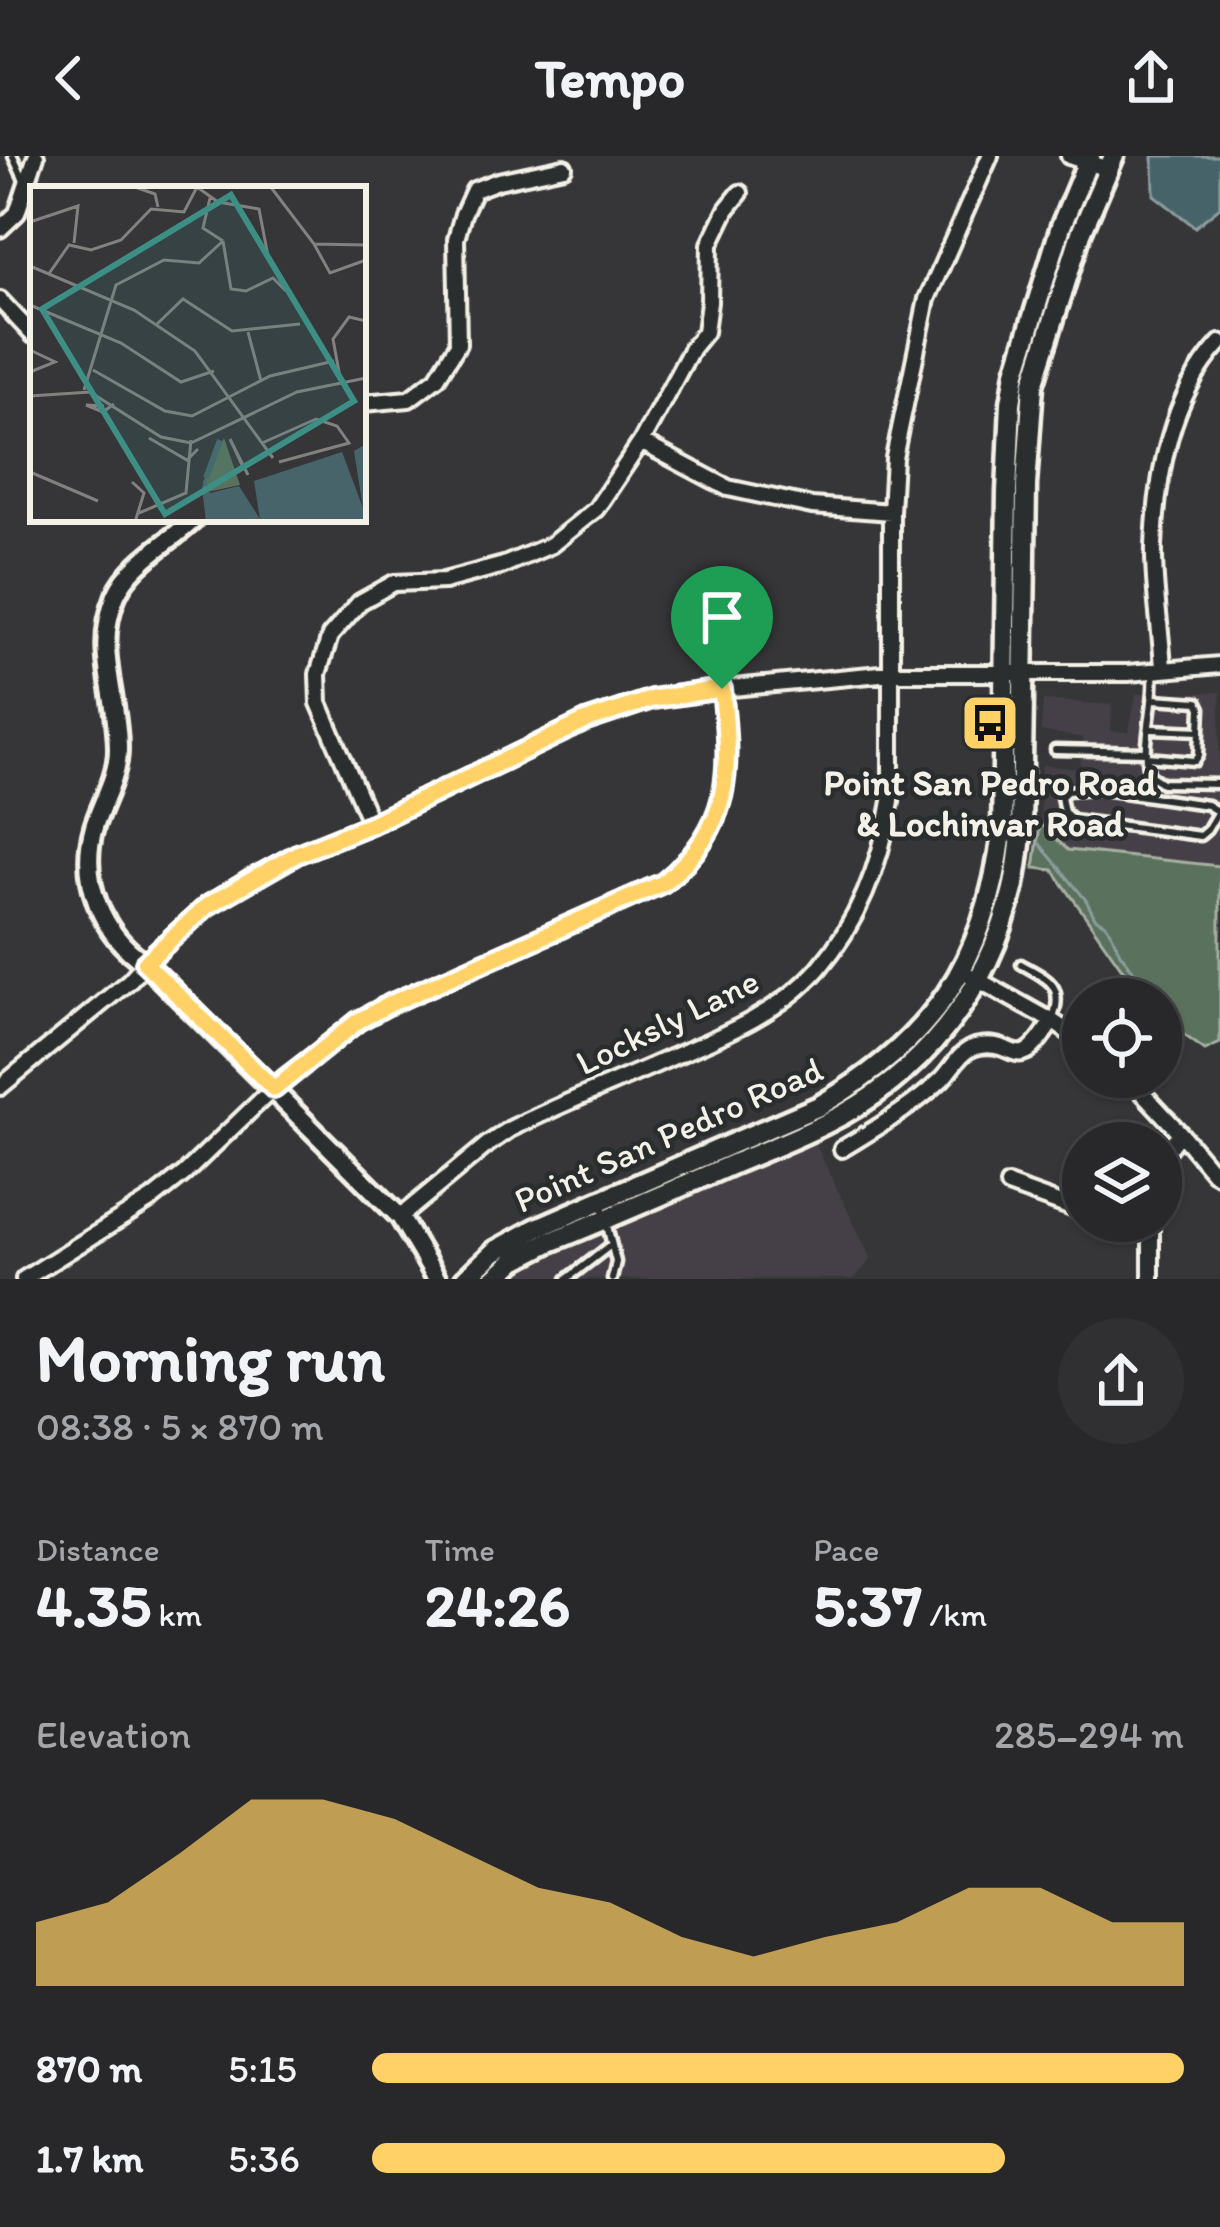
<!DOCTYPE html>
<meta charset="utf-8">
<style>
body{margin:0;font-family:Itim,sans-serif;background:#303033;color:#f1f3f6;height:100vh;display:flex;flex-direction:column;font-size:45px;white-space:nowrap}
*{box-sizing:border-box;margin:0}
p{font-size:39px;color:#a5a6a9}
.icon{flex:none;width:66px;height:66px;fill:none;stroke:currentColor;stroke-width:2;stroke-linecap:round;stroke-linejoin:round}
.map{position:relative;height:1123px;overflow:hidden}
.side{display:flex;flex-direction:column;background:#28282b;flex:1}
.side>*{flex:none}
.controls{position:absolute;left:1062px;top:822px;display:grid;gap:24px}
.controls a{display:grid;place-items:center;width:120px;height:120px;border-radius:50%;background:#28282b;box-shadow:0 3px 9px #0004,0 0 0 3px #444447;font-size:60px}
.pin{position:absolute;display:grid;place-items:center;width:102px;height:102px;color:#fff;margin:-123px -51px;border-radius:50% 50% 50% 0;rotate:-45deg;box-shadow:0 0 12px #0007}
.pin .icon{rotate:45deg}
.round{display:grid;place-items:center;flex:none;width:126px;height:126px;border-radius:63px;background:#303033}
.summary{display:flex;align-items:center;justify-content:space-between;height:204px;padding:0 36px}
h1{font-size:66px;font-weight:800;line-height:90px}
.figures{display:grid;grid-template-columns:repeat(3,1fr);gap:18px;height:204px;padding:12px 36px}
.figures div{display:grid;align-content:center}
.figures b{font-size:60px;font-weight:800}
.figures small{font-size:33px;font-weight:400}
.figures p{font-size:33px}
.chart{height:336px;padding:24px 36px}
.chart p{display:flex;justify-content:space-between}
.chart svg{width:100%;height:216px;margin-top:12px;fill:#ffd166;opacity:.7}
ul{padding:0 36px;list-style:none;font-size:39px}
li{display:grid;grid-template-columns:192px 144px 1fr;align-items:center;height:90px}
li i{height:30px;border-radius:15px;background:#ffd166}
header{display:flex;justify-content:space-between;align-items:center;height:156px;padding:0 36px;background:#28282b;font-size:54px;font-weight:800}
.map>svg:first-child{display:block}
.built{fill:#444047}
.green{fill:#5a715d;stroke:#a7b1a2;stroke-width:3}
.water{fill:#47646b;stroke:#8c9c9d;stroke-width:3}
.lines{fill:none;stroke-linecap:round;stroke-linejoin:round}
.stream{stroke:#8c9c9d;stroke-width:3}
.service-casing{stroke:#f4f1e8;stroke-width:15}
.minor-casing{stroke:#f4f1e8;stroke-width:22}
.tertiary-casing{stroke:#f4f1e8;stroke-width:26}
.secondary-casing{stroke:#f4f1e8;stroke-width:27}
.service{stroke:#2a2d2e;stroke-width:6}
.minor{stroke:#2a2d2e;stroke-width:14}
.tertiary{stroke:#2a2d2e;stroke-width:16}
.secondary{stroke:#2a2d2e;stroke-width:18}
.route-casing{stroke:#fff;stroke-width:24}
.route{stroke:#ffd166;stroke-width:15}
.labels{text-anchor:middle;stroke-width:9;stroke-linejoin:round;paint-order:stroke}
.poi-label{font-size:36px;font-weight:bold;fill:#f4f1e8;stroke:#2a2d2e}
.street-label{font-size:36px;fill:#f4f1e8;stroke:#2a2d2e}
.inset-river{fill:none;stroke:#47646b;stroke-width:6}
.inset-road{fill:none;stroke:#82817f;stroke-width:3}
.view{fill:#3d8f86;fill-opacity:0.15;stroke:#3d8f86;stroke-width:6}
.inset-edge{fill:none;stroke:#f4f1e8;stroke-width:6}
</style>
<header><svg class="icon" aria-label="back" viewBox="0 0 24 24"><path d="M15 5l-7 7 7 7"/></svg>Tempo<svg class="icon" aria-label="share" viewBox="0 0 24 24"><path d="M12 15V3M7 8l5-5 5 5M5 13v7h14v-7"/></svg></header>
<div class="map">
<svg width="1220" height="1123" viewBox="0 0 1220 1123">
<rect width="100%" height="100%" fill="#363639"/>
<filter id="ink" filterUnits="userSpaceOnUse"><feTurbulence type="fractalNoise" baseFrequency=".00833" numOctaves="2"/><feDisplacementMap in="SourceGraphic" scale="24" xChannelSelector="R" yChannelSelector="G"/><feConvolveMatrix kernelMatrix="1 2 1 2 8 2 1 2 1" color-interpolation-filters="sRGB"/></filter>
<g filter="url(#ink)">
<!-- built -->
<path class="built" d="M1220,536V709L1068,693L1040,668L1042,609L1080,613L1083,582L1041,575L1043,544L1112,549L1111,575L1129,576L1136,538Z
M813,983L871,1103L854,1123H512L527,1112L588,1081Z"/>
<!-- green -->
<path class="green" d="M1040,668L1068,694L1220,710V887L1205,894L1177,874L1161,856V843H1149L1121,811L1053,714L1034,712Z"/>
<!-- water -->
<path class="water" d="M1153,0H1220V51L1195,71L1154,39Z"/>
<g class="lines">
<!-- stream -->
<path class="stream" d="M1039,687L1086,744L1095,762L1105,768L1111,776L1120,797L1133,814L1160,843"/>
<!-- service casing -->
<g class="service-casing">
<path id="service" d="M13,0L25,26
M1153,518C1156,549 1140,592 1150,619L1162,627L1220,628
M1152,573L1200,575L1201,552L1198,546L1154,543
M1055,594L1147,596
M1147,601L1195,605L1199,599L1200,575
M1217,657L1207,674L1200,680L1072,663L1064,656L1061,641L1067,635L1095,633L1207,649L1220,657
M1021,808C1047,823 1065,828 1053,862
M601,1045L616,1106L612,1123
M567,1123L611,1089"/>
</g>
<!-- minor casing -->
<g class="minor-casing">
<path id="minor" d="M1069,0L1108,13
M0,73L17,57L36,0
M0,144L33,179
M363,247L409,243L437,222L458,188L456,83L463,58L474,34L498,25L564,11
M641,286L728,332L812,350L891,356
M1163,513C1161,472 1153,431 1154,390C1157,319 1170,241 1220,187
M371,668L319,547L318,518L330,480L360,446L394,427L444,425L504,409L551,389L596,353L641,286L692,192L705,176L709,146L710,88L727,53L740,37
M971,820L1052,865L1083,886
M1128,921L1180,977L1161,1002
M0,931L129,825L156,795L207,750L248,724L297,698L371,668L586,565L652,543L722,533L891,517H1128L1220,509
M1180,977L1213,1016L1220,1020
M842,993C876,972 913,951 942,923C952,913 960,895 975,891C1017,880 1015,926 1052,865
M1008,1029L1083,1056
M400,1061L488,988L510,973C562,947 617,926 670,902C722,880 781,856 819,812C860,764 881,707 891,645V356L894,302L927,143L990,0
M1115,1065L1151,1073
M24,1123L152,1043L185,1017L284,922L359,865L390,848L663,727C734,670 731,617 722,533
M1151,1123V1065"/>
</g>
<!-- tertiary casing -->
<g class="tertiary-casing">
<path id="tertiary" d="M194,363C169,387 131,406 116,439C93,495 118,537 118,593C118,621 102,645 94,671C79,723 101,778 145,807L400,1061L437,1123"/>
</g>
<!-- secondary casing -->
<g class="secondary-casing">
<path id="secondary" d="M465,1123L495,1095L537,1072L819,950C933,884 985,807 1002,677L1007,336L1011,247L1016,216L1061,70L1090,0
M494,1123L515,1104L548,1087C610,1062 672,1035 733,1008C764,995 795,983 825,968C921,921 988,837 1013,733C1017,716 1019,697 1021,679L1026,329L1033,229L1081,77L1114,0"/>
</g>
<!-- service -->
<use href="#service" class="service"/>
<!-- minor -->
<use href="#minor" class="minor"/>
<!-- tertiary -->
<use href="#tertiary" class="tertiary"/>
<!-- secondary -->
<use href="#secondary" class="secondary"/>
</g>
</g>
<g class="lines" filter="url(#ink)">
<!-- route casing -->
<g class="route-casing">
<path id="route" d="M722,533C731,617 733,669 663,727L390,848L358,865L274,933L145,807L207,750L297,698L371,668L586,565L652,543Z"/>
</g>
<!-- route -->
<use href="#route" class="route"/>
</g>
<!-- icons -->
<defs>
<g id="bus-square" transform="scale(3)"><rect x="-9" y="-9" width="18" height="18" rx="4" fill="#ffd166" stroke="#2a2d2e"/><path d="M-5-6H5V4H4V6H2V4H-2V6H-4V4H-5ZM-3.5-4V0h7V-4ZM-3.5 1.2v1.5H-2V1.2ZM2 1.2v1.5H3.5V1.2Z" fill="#111"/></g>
</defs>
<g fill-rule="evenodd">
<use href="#bus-square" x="990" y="567"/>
</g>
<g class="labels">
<!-- poi labels -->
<g class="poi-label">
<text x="990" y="639">Point San Pedro Road<tspan x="990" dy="41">&amp; Lochinvar Road</tspan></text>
</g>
<!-- street labels -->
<g class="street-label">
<text transform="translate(667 865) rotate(-26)" y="13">Locksly Lane</text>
<text transform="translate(668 978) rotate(-24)" y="13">Point San Pedro Road</text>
</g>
</g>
<!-- overview -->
<g transform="translate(30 30)">
<rect width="336" height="336" fill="#363639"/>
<path d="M194,252L210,299L177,306L173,296Z" fill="#5a715d"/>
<path d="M336,258V336H176L172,301L176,292L180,307L209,300L230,333L224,295L312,266L333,322L324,265Z" fill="#47646b"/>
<path class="inset-river" d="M176,292L190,254"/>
<path class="inset-road" d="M102,0L125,8L128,21M240,0L284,58L336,59M180,12L173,42L193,55M0,36L48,20L44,57M193,55L201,103L216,105L243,92L256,105M284,58L300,87L336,74M0,80L104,124L165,165L243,272M18,89L39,59L61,64L91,54L121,23L154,26L167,1L188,16L229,23L238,70M0,119L91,157L151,196L184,185M126,139L153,113L202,145L270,138M218,146L231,195M0,164L25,176L0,186M63,184L135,225L162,230L240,190L304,175M311,197L303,153L319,131L336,135M54,204L86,99L134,74L169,77L193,55M0,210L60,206L131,251L161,257L267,206L336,192M74,220L56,219L73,226L84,218M119,252L157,274L168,263M232,257L286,233L307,240L319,257L249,276M213,281L200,253L218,289M0,286L68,315M102,296L114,307L105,336M109,327L156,307L161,254"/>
<path class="view" d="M201,9L324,215L135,328L12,123Z"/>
<rect width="336" height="336" class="inset-edge"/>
</g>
</svg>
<div class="controls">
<a><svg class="icon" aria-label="locate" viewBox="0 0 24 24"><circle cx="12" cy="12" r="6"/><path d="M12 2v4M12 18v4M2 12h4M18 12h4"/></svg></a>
<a><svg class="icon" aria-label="layers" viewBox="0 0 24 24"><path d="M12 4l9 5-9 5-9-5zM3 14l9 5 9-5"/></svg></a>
</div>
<div class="pin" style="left:722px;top:533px;background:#1e9e55"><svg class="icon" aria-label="arrive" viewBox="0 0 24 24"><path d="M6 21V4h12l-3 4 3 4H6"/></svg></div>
</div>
<section class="side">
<div class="summary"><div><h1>Morning run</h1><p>08:38 · 5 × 870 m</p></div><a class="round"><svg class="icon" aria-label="share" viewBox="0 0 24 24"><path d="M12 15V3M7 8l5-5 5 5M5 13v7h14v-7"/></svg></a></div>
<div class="figures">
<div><p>Distance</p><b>4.35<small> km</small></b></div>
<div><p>Time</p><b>24:26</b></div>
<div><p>Pace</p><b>5:37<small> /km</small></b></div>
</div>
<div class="chart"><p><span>Elevation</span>285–294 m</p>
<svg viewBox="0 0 160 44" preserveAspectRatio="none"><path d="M0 44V31L10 27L20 17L30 6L40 6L50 10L60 17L70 24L80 27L90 34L100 38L110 34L120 31L130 24L140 24L150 31L160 31V44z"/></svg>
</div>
<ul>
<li><b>870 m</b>5:15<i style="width:100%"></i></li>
<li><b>1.7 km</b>5:36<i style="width:78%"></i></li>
</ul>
</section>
